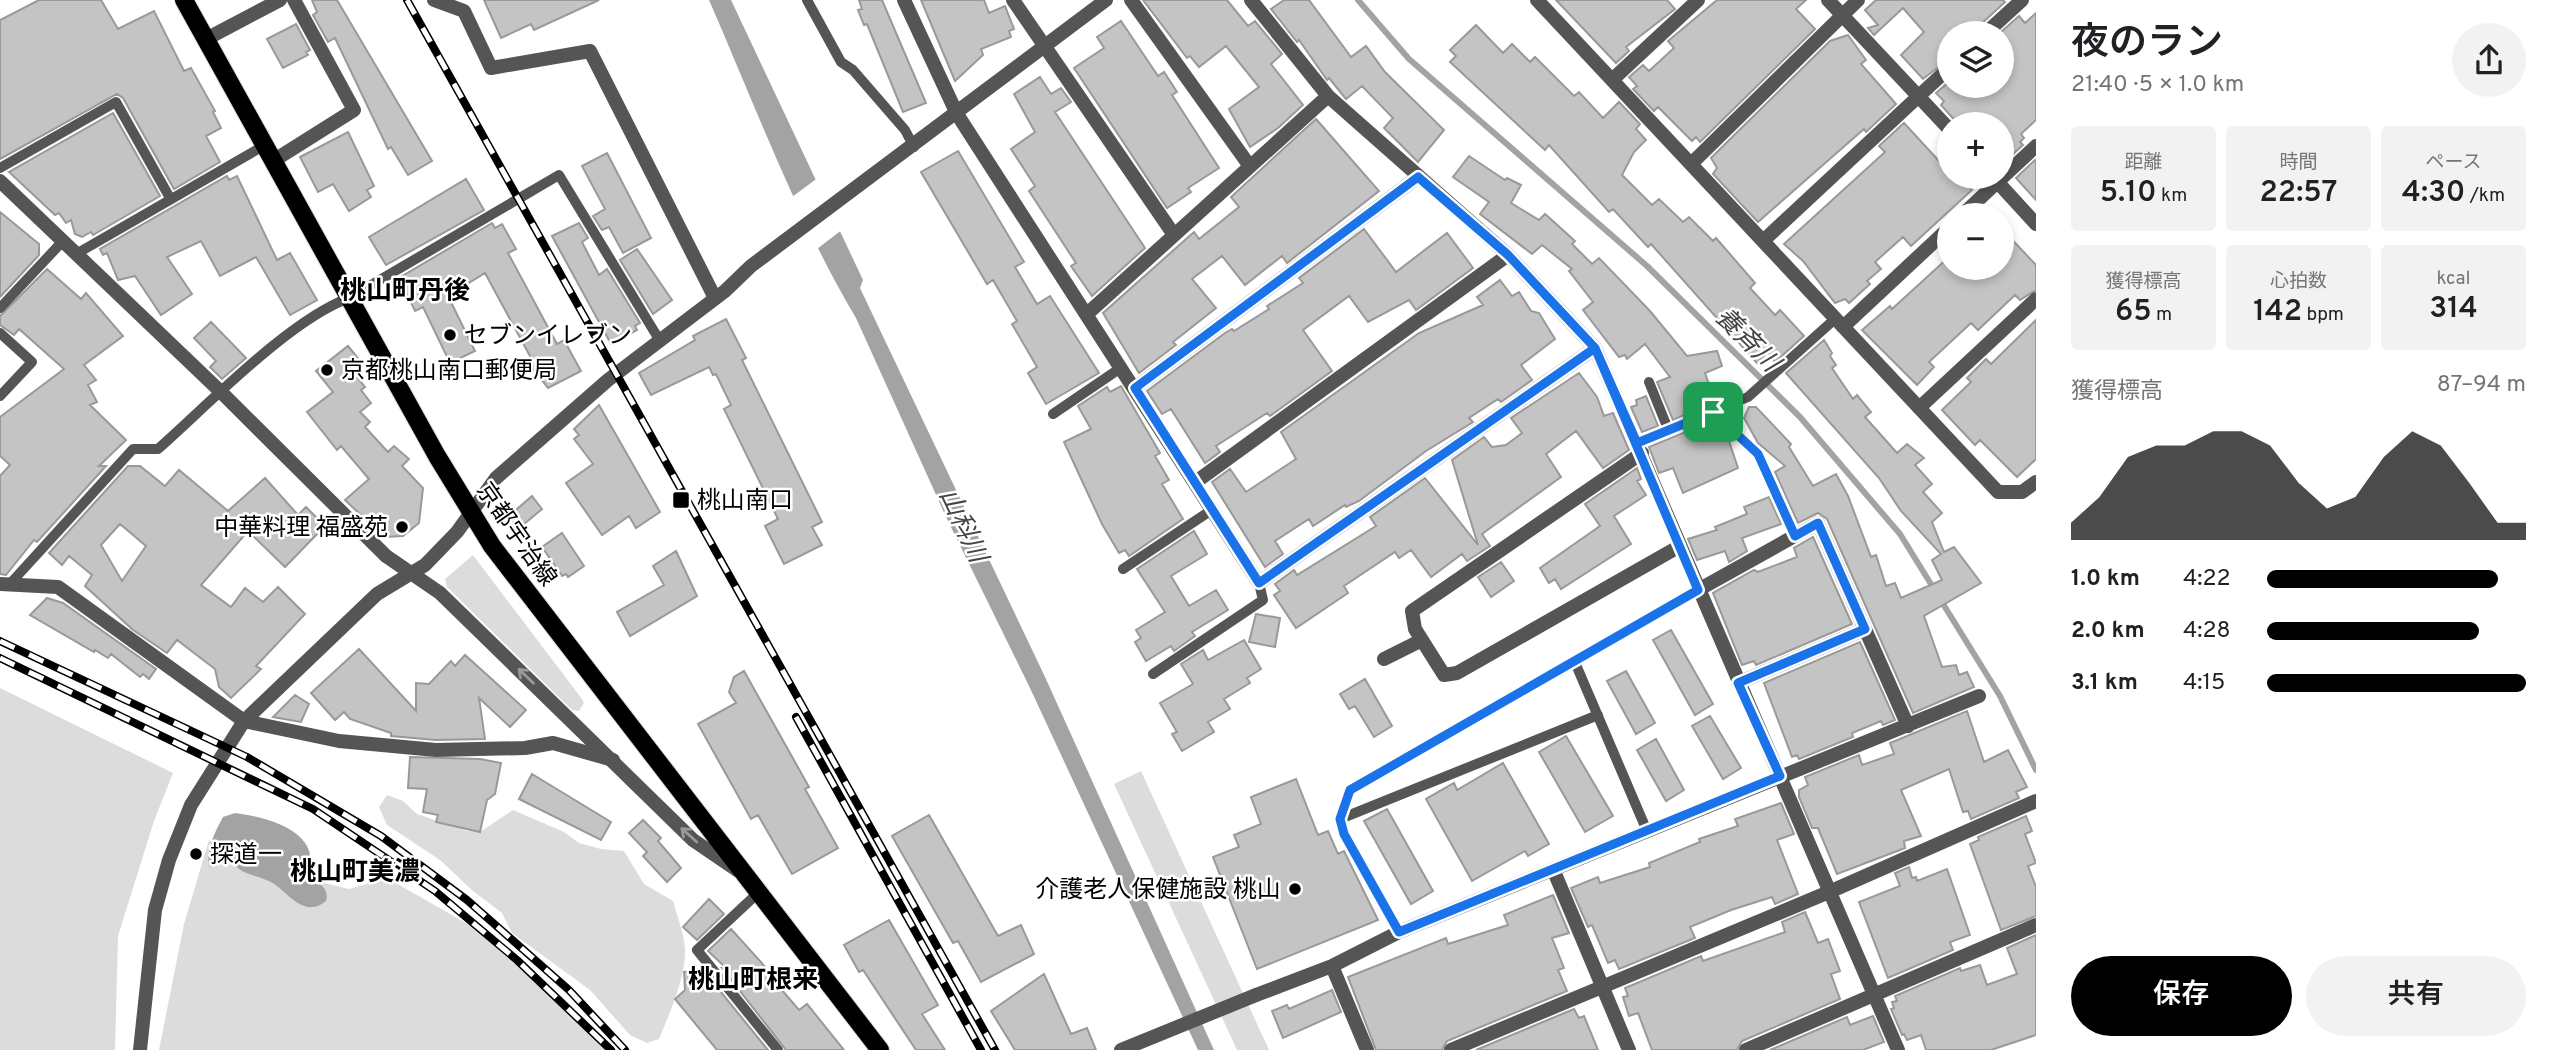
<!DOCTYPE html>
<html lang="ja">
<meta charset="utf-8">
<style>
body{margin:0;font-family:Overpass,"Noto Sans JP",sans-serif;background:#f2f2f2;color:#202124;height:100vh;display:flex;flex-direction:column;font-size:26px;white-space:nowrap}
*{box-sizing:border-box;margin:0}
p{font-size:23px;color:#757577}
.icon{flex:none;width:38px;height:38px;fill:none;stroke:currentColor;stroke-width:2;stroke-linecap:round;stroke-linejoin:round}
.map{position:relative;flex:1;overflow:hidden}
.side{display:flex;flex-direction:column;background:#fff;width:525px}
.side>*{flex:none}
.controls{position:absolute;left:1937px;top:21px;display:grid;gap:14px}
.controls a{display:grid;place-items:center;width:77px;height:77px;border-radius:50%;background:#fff;box-shadow:0 4px 10px #0003;font-size:35px}
.pin{position:absolute;display:grid;place-items:center;width:60px;height:60px;color:#fff;margin:-30px;border-radius:14px;box-shadow:0 4px 10px #0006}
.round{display:grid;place-items:center;flex:none;width:74px;height:74px;border-radius:37px;background:#f2f2f2}
.headline{display:flex;align-items:center;justify-content:space-between;height:119px;padding:0 35px}
h1{font-size:38px;font-weight:600;line-height:52px}
.figures{display:grid;grid-template-columns:repeat(3,1fr);gap:10px;height:119px;padding:7px 35px}
.figures div{display:grid;align-content:center;border-radius:7px;background:#f2f2f2;text-align:center}
.figures b{font-size:30px;font-weight:600}
.figures small{font-size:19px;font-weight:400}
.figures p{font-size:19px}
.chart{height:196px;padding:14px 35px}
.chart p{display:flex;justify-content:space-between}
.chart svg{width:100%;height:126px;margin-top:7px;fill:#000;opacity:.7}
.cta{display:flex;gap:14px;margin-top:auto;padding:14px 35px}
.cta a{flex:1;height:80px;border-radius:42px;background:#000;color:#fff;font-size:28px;font-weight:600;line-height:80px;text-align:center}
.cta a+a{background:#f2f2f2;color:#202124}
ul{padding:0 35px;list-style:none;font-size:23px}
li{display:grid;grid-template-columns:112px 84px 1fr;align-items:center;height:52px}
li i{height:18px;border-radius:9px;background:#000}
main{display:flex;flex:1;min-height:0}
.map>svg:first-child{display:block}
.green{fill:#dcdcdc}
.water{fill:#a3a3a3}
.pier{fill:#fff}
.lines{fill:none;stroke-linecap:round;stroke-linejoin:round}
.stream{stroke:#a3a3a3;stroke-width:6}
.building{fill:#c4c4c4;stroke:#999;stroke-width:2;fill-rule:evenodd}
.primary-casing{stroke:#dbdbdb;stroke-width:20}
.service{stroke:#555;stroke-width:10}
.minor{stroke:#555;stroke-width:14}
.tertiary{stroke:#555;stroke-width:14}
.primary{stroke:#000;stroke-width:18}
.rail-casing{stroke:#000;stroke-width:8}
.rail{stroke:#fff;stroke-width:5;stroke-dasharray:16;stroke-linecap:butt}
.oneway{stroke:#999}
.route-casing{stroke:#fff;stroke-width:14}
.route{stroke:#1a73e8;stroke-width:9}
.poi-dot{fill:#000;stroke:#fff;stroke-width:2.5}
.labels{text-anchor:middle;stroke-width:5;stroke-linejoin:round;paint-order:stroke}
.poi-label{font-size:24px;fill:#000;stroke:#fff;text-anchor:start}
.street-label{font-size:24px;fill:#000;stroke:#fff}
.neighbourhood-label{font-size:26px;font-weight:bold;fill:#000;stroke:#fff}
.water-label{font-size:26px;font-style:italic;fill:#444;stroke:#fff}
</style>
<main>
<div class="map">
<svg width="2036" height="1050" viewBox="0 0 2036 1050">
<rect width="100%" height="100%" fill="#fff"/>
<!-- green -->
<path class="green" d="M473,555L582,699L584,703L579,711L572,710L447,587L445,579Z
M0,688L173,773L154,821L118,936L115,1050H0Z
M1141,771L1269,1050H1237L1114,784Z
M387,795L403,801L417,814L467,831L480,832L513,810L564,832L579,843L601,849L624,851L644,884L673,901C677,916 684,933 685,949C686,978 669,1014 659,1039L647,1043L630,1035L590,990L512,933L502,913L473,891L440,860L387,825L379,807Z
M209,840L250,865L349,889L387,878L487,935L585,1019L613,1050H159L184,924Z"/>
<!-- water -->
<path class="water" d="M709,0H731L863,280L860,288L1045,677L1214,1050H1198L1030,688L947,519L856,318C798,221 754,103 709,0Z
M235,813C259,816 304,826 310,854C301,883 332,881 326,901C302,920 288,890 269,881C253,874 242,875 231,861L210,867C204,853 216,830 223,817Z"/>
<!-- pier -->
<path class="pier" d="M819,177L843,229L817,249L792,197Z"/>
<g class="lines">
<!-- stream -->
<path class="stream" d="M1358,0L1409,59L1647,266L1800,417L1900,534L1934,589
M1940,599L2000,696L2036,770"/>
</g>
<!-- building -->
<path class="building" d="M39,0H101L118,29L154,11L184,71L191,68L215,111L213,112L221,128L206,136L220,162L174,189L123,98L117,94L0,159V20Z
M312,0H337L432,161L408,175L391,147L388,149L335,38L328,42L313,15L317,12Z
M484,0H599L534,30L531,24L501,38Z
M859,0H882L926,103L903,112L867,24L864,25L858,10L862,9Z
M921,0H984L989,13L1005,6L1014,29L1009,31L1011,37L981,49L983,55L955,81Z
M1143,0H1227L1248,26L1255,21L1282,54L1271,64L1303,105L1278,128L1250,147L1229,109L1259,87L1226,46L1199,67L1190,56L1187,58Z
M1284,0H1309L1351,57L1366,46L1385,72L1444,130L1418,162L1384,128L1393,118L1362,86L1346,99L1329,78L1327,80L1299,40L1297,42L1271,9Z
M1556,0H1667L1675,9L1626,47L1629,51L1616,63Z
M1717,0H1806L1796,9L1815,29L1700,142L1696,137L1692,141L1658,107L1654,111L1633,89L1637,86L1629,77L1643,65L1649,71L1674,48L1668,41Z
M1876,0H2003L2005,2L1979,26L1977,33H1950V58L1923,79L1901,55L1924,32L1903,8L1874,35L1868,28L1878,25L1865,10Z
M2036,13V120L2021,134L2024,138L2020,142L2023,145L2003,163L2002,124H1958L1941,105L1944,101L1936,93L1950,81V86H2002L2000,33L2019,16L2025,23Z
M1121,21L1158,76L1164,72L1177,92L1172,95L1219,168L1188,188L1191,192L1167,208L1074,68L1104,48L1097,37Z
M296,24L310,50L306,52L308,55L283,68L267,39Z
M1476,25L1503,53L1512,44L1530,62L1535,57L1574,96L1579,92L1603,118L1619,102L1640,124L1636,129L1646,140L1634,152L1622,175L1652,205L1659,199L1683,222L1689,217L1713,241L1716,238L1755,283L1750,288L1775,315L1780,310L1804,336L1775,362L1768,352L1757,363L1651,244L1648,247L1613,209L1609,212L1549,145L1545,150L1450,62L1456,56L1450,50Z
M1848,35L1866,60L1861,64L1896,104L1866,132L1864,129L1758,222L1713,174L1717,168L1711,158L1830,41Z
M1040,77L1051,94L1061,88L1071,102L1055,112L1145,248L1092,296L1071,266L1076,263L1029,191L1035,186L1011,149L1035,132L1014,94Z
M113,113L160,196L93,235L91,232L82,237L75,234L71,220L66,223L59,213L55,215L9,172Z
M1316,119L1379,191L1287,263L1282,256L1245,285L1222,256L1192,279L1216,308L1173,342L1176,345L1139,373L1103,313L1194,232L1199,239L1239,207L1231,197Z
M1904,123L1939,161L1950,150V177H1961L1972,190L1911,246L1903,237L1875,262L1881,269L1867,281L1870,284L1849,303L1845,299L1835,303L1803,261L1784,244L1885,152L1879,146Z
M348,132L374,186L367,190L371,197L349,211L333,184L318,192L300,157Z
M958,151L1024,262L1015,267L1037,304L1050,296L1099,373L1046,404L1028,373L1037,367L1012,324L1017,321L993,280L987,284L921,172Z
M607,153L651,238L623,253L609,227L602,230L593,216L605,209L582,166Z
M1469,156L1505,180L1507,178L1521,185L1511,203L1539,220L1545,214L1575,241L1572,244L1592,264L1599,258L1650,311L1687,356L1717,351L1722,366L1705,373L1713,396L1697,402L1698,409L1673,420L1657,382L1670,377L1645,344L1627,359L1625,355L1619,357L1583,310L1593,302L1569,271L1572,269L1542,245L1532,254L1480,214L1489,202L1453,177Z
M2035,160L2036,161V200L2016,178Z
M227,176L229,180L237,176L277,260L290,253L317,300L290,315L256,257L220,276L201,241L167,257L192,294L161,315L135,276L118,280L107,253L103,255L100,249Z
M466,179L484,210L386,265L369,237Z
M0,212L39,244V255L0,297Z
M492,223L495,228L502,224L516,249L508,253L557,344L564,340L581,371L548,388L527,361L531,358L485,273L448,296L475,351L450,363L423,307L415,311L399,278Z
M579,223L588,238L582,242L599,275L607,269L640,323L635,326L637,330L611,344L552,236Z
M1364,229L1396,272L1447,233L1473,268L1416,310L1409,300L1368,322L1349,296L1303,330L1332,371L1270,416L1267,413L1216,446L1220,452L1205,463L1171,409L1162,414L1147,391L1225,333L1232,329L1234,331L1269,309L1267,306L1303,283L1299,278Z
M2002,229L2036,265V290L2020,300L2015,295L1978,330L1971,323L1929,362L1934,367L1917,385L1862,330L1890,306L1892,309L1950,256V268H2002Z
M637,249L672,300L653,314L620,260Z
M47,269L81,299L86,293L123,336L84,365L96,380L88,385L97,402L90,405L126,440L99,466H106L37,542L34,540L6,575L0,574V476L10,465L0,456V417L64,369L19,329L14,335L0,325V316Z
M1500,280L1512,296L1519,292L1531,311L1539,313L1555,339L1521,365L1532,380L1501,402L1498,399L1469,418L1473,422L1426,451L1359,501L1346,507L1345,505L1313,526L1309,519L1275,541L1283,554L1265,567L1212,482L1230,469L1246,492L1296,459L1281,432L1419,333L1483,305L1477,297Z
M726,319L746,358L742,360L822,522L812,527L822,545L784,564L765,526L778,519L724,409L731,405L716,374L713,375L709,367L651,395L639,373L695,340L693,336Z
M2036,320V459L2017,477L1980,440L1975,445L1942,410L1971,382L1967,378L1986,359L1991,364Z
M211,322L246,358L222,379L210,367L216,361L194,338Z
M1824,340L1832,353L1830,356L1836,365L1832,368L1853,399L1857,395L1871,412L1865,417L1897,453L1907,444L1924,458L1915,465L1932,484L1923,492L1942,513L1932,522L1944,552L1954,547L1981,583L1924,616L1942,667L1956,665L1959,675L1967,672L1974,687L1913,713L1827,519L1818,513L1798,523L1775,472L1785,466L1758,443L1744,418L1749,407H1756L1791,444L1789,447L1813,486L1836,474L1848,496L1871,557L1876,555L1886,586L1895,583L1901,598L1942,580L1932,560L1941,554L1901,511L1879,478L1786,373Z
M348,346L362,363L352,371L365,387L361,390L371,403L360,412L370,422L365,427L388,452L394,446L409,459L402,466L423,488L419,523L403,536L384,537L345,500L369,479L341,446L337,450L307,412L333,392L316,371Z
M1579,373L1597,397L1604,416L1613,413L1629,450L1603,468L1576,431L1546,454L1561,477L1482,534L1490,546L1467,561L1462,554L1431,577L1411,550L1399,558L1395,552L1344,586L1348,593L1296,628L1274,595L1280,591L1275,584L1294,570L1297,575L1376,526L1370,517L1425,478L1478,545L1452,460L1484,437L1492,447L1506,445L1522,433L1511,418Z
M1121,386L1160,453L1155,456L1169,480L1162,484L1183,519L1129,556L1125,550L1119,553L1102,524L1064,442L1091,429L1078,406L1107,387L1110,392Z
M1646,396L1658,426L1642,432L1631,407L1637,405L1636,400Z
M599,405L660,512L636,528L629,516L602,535L566,483L593,464L574,439L579,435L574,429Z
M1702,425L1704,431L1719,429L1727,435L1738,468L1683,493L1673,468L1659,473L1649,447Z
M128,466H140L165,486L179,470L228,511L265,478L298,515L306,507L325,526L285,567L248,531L201,585L231,607L245,588L263,602L278,587L305,614L256,666L261,669L231,698L219,687L215,669L177,640L167,653L133,630L85,586L92,575L69,556L62,565L49,553ZM120,524L146,546L122,581L101,545Z
M1637,468L1641,479L1637,481L1646,495L1614,516L1631,544L1561,589L1555,579L1549,583L1540,568L1600,526L1585,504Z
M532,496L542,509L517,530L510,515Z
M1769,497L1781,524L1742,538L1747,551L1729,562L1725,551L1697,560L1688,539L1717,530L1715,527L1747,514L1744,507Z
M1194,531L1207,554L1171,576L1189,606L1216,590L1228,610L1192,632L1195,636L1174,651L1171,646L1146,661L1135,642L1141,638L1136,630L1165,612L1137,569Z
M562,533L584,566L568,577L566,574L562,576L542,547Z
M1813,537L1852,624L1756,665L1754,661L1742,665L1713,593L1754,570L1758,572L1797,557L1794,548Z
M676,551L697,596L630,636L617,612L664,585L653,566Z
M1501,562L1514,581L1491,597L1478,577Z
M47,598L63,603L156,669L149,679L143,674L140,677L111,654L108,658L95,650L94,652L30,615Z
M1256,614L1280,618L1275,647L1249,642Z
M1671,630L1713,704L1695,715L1653,640Z
M1244,640L1261,669L1247,678L1250,683L1224,699L1230,709L1208,722L1214,732L1182,751L1172,734L1177,732L1160,703L1193,684L1181,664L1203,650L1208,660Z
M1860,642L1895,720L1883,725L1881,721L1852,733L1853,737L1799,759L1797,755L1792,757L1764,683Z
M359,649L416,711V683L429,684L451,661L455,666L465,655L526,710L510,727L479,698L485,739L436,740L391,736V733L350,719L344,712L335,720L311,693Z
M744,671L809,787L805,789L838,848L792,874L758,815L751,819L698,724L736,703L729,692L734,677Z
M1626,671L1655,723L1636,734L1607,681Z
M1365,679L1392,726L1374,737L1355,706L1349,709L1340,694Z
M295,695L309,704L301,722L273,717Z
M1967,711L1984,762L2008,750L2027,787L2016,792L2019,798L1971,819L1968,811L1963,812L1949,769L1901,790L1921,836L1904,841L1905,848L1837,874L1818,828H1812L1799,797V790L1808,785L1805,777L1859,755L1862,765L1894,754L1890,743Z
M1710,716L1741,768L1723,779L1692,726Z
M1566,736L1613,816L1585,832L1539,752Z
M1656,739L1684,790L1666,801L1637,750Z
M410,757L480,759L501,763L495,794L487,800L480,832L436,822L438,815L423,812L427,789L408,788Z
M1503,763L1549,844L1528,856L1525,851L1472,881L1426,799L1454,783L1457,790Z
M532,774L611,822L601,840L519,799Z
M1296,779L1318,835L1328,831L1338,854L1344,851L1378,920L1257,969L1213,857L1239,847L1234,835L1261,824L1251,797Z
M1781,803L1794,834L1777,840L1798,894L1775,904L1772,897L1731,910L1690,927L1695,938L1619,969L1615,960L1608,963L1592,925L1588,927L1571,888L1598,877L1600,883L1650,867L1649,863L1700,842L1699,839L1738,826L1735,819Z
M1387,809L1433,891L1411,904L1364,821Z
M929,815L998,936L1021,925L1034,954L981,982L958,941L953,943L892,836Z
M2026,816L2032,831L2025,834L2036,863L2028,866L2036,887V916L2001,930L1970,844L1979,840L1978,837Z
M643,820L661,838L658,841L681,868L667,882L643,856L647,852L629,833Z
M1909,867L1912,878L1916,877L1917,881L1947,869L1970,935L1950,942L1953,950L1888,978L1859,902L1900,886L1895,873Z
M1553,895L1569,933L1552,938L1564,968L1558,970L1567,991L1447,1041L1442,1050H1376L1348,977L1446,938L1448,944L1508,925L1504,915Z
M709,899L724,914L697,940L683,927Z
M1805,912L1818,943L1828,939L1840,971L1831,974L1840,999L1742,1041L1737,1050H1652L1638,1013L1629,1016L1623,997L1628,996L1625,988L1701,956L1703,961L1785,932L1782,922Z
M889,920L938,1005L922,1014L945,1050H916L863,970L859,972L844,945Z
M731,929L777,980L775,982L799,1010L807,1004L844,1050H786L722,968H726L708,951Z
M2036,935V1035L1991,1050H1926L1921,1035L1907,1040L1904,1034L1902,1035L1891,1009L1894,1008L1892,1002L1897,1001L1895,996L1960,968L1961,971L1980,965L1987,985L2017,974L2007,948Z
M703,970L768,1050H717L675,999L685,990L684,972Z
M1044,974L1071,1034L1087,1028L1096,1050H1015L991,1011Z
M1332,990L1341,1012L1283,1038L1272,1011L1287,1005L1289,1009Z
M1574,1009L1579,1018L1584,1016L1598,1050H1476Z
M1873,1016L1884,1042L1863,1050H1770L1847,1017L1850,1025Z"/>
<g class="lines">
<!-- primary casing -->
<g class="primary-casing">
<path id="primary" d="M184,0L437,456L492,546L880,1050"/>
</g>
<!-- service -->
<path class="service" d="M807,0L841,62L853,70L905,130L914,147
M0,168L116,102L170,198
M76,254L265,145
M0,308L62,242
M0,333L32,362L0,396
M1649,382L1668,429
M1713,412L1758,454L1795,536
M1053,414L1122,367
M1637,443L1748,397L1836,318
M1123,569L1213,509
M8,586L133,449H158C208,405 289,320 349,298L559,175L660,341
M1574,660L1647,831
M1153,674L1263,600L1259,583
M1340,819L1598,715
M759,892L697,950L778,1050
M1399,932L1344,834L1340,819L1350,790L1698,590"/>
<!-- minor -->
<path class="minor" d="M434,0L464,11L491,68L590,51L715,298
M904,0L957,114L1259,583L1595,348
M1013,0L1174,235
M1131,0L1249,165
M1251,0L1328,96L1508,255L1595,348L1898,1050
M1537,0L1998,492H2022L2036,482
M1828,0L1950,130
M1986,33L2022,0
M206,39L280,0
M1612,80L1698,0
M273,161L354,110L294,0
M1691,164L1858,0
M1993,177L2036,224
M1962,215L2036,146
M1763,241L1950,67
M1087,314L1328,96
M1843,327L1950,227
M1135,388L1418,177
M1919,408L2036,299
M1642,453L1412,611L1415,629L1444,675L1457,673L1680,546
M1197,481L1508,255
M0,584L58,587L244,721L339,741L436,750L525,748L553,743L613,760
M1698,590L1818,523L1908,726
M1384,659L1422,640
M1738,683L1865,629
M1553,869L1629,1050
M1332,966L1367,1050
M1256,995L1332,966L1399,932L1979,696
M1451,1050L1829,892L2036,801
M1746,1050L2036,925"/>
<!-- tertiary -->
<path class="tertiary" d="M0,181L222,393L386,556L440,593L693,840L737,870
M140,1050L155,910L169,860L191,805L244,721L377,594L425,565L457,532L496,478L608,380L725,291L751,266L1106,0
M1121,1050L1256,995"/>
<!-- primary -->
<use href="#primary" class="primary"/>
<!-- rail casing -->
<g class="rail-casing">
<path id="rail" d="M407,0L995,1050
M0,641L247,757L381,836L467,900L569,990L625,1050
M0,658L313,809L435,891L517,960L611,1050
M796,717L981,1050"/>
</g>
<!-- rail -->
<use href="#rail" class="rail"/>
</g>
<!-- one-way arrows -->
<defs><path id="oneway-shaft" d="M-6 0H5M1.5-3L5.5 0L1.5 3" fill="none" stroke-width="1.6" stroke-linecap="round" stroke-linejoin="round" transform="scale(1.75)"/></defs>
<g class="oneway">
<use href="#oneway-shaft" transform="translate(526 676) rotate(-136)"/>
<use href="#oneway-shaft" transform="translate(689 835) rotate(-138)"/>
</g>
<g class="lines">
<!-- route casing -->
<g class="route-casing">
<path id="route" d="M1713,412L1637,443L1595,348L1508,255L1418,177L1135,388L1259,583L1595,348L1698,590L1350,790L1340,819L1344,834L1399,932L1780,776L1738,683L1865,629L1818,523L1795,536L1758,454L1713,412"/>
</g>
<!-- route -->
<use href="#route" class="route"/>
</g>
<!-- markers -->
<g class="poi-dot">
<circle cx="450" cy="335" r="7"/>
<circle cx="327" cy="370" r="7"/>
<rect x="672" y="491" width="18" height="18" rx="3.5"/>
<circle cx="402" cy="527" r="7"/>
<circle cx="196" cy="854" r="7"/>
<circle cx="1295" cy="889" r="7"/>
</g>
<g class="labels">
<!-- poi labels -->
<g class="poi-label">
<text x="464" y="343">セブンイレブン</text>
<text x="341" y="378">京都桃山南口郵便局</text>
<text x="697" y="508">桃山南口</text>
<text x="388" y="535" text-anchor="end">中華料理 福盛苑</text>
<text x="210" y="862">探道一</text>
<text x="1281" y="897" text-anchor="end">介護老人保健施設 桃山</text>
</g>
<!-- street labels -->
<g class="street-label">
<text transform="translate(517 534) rotate(55)" y="8">京都宇治線</text>
</g>
<!-- neighbourhood labels -->
<g class="neighbourhood-label">
<text x="405" y="299">桃山町丹後</text>
<text x="355" y="880">桃山町美濃</text>
<text x="753" y="988">桃山町根来</text>
</g>
<!-- water labels -->
<g class="water-label">
<text transform="translate(1748 339) rotate(45)" y="9">養斉川</text>
<text transform="translate(964 525) rotate(65)" y="9">山科川</text>
</g>
</g>
</svg>
<div class="controls">
<a><svg class="icon" aria-label="layers" viewBox="0 0 24 24"><path d="M12 4l9 5-9 5-9-5zM3 14l9 5 9-5"/></svg></a>
<a>+</a>
<a>−</a>
</div>
<div class="pin" style="left:1713px;top:412px;background:#1e9e55"><svg class="icon" aria-label="arrive" viewBox="0 0 24 24"><path d="M6 21V4h12l-3 4 3 4H6"/></svg></div>
</div>
<section class="side">
<div class="headline"><div><h1>夜のラン</h1><p>21:40 · 5 × 1.0 km</p></div><a class="round"><svg class="icon" aria-label="share" viewBox="0 0 24 24"><path d="M12 15V3M7 8l5-5 5 5M5 13v7h14v-7"/></svg></a></div>
<div class="figures">
<div><p>距離</p><b>5.10<small> km</small></b></div>
<div><p>時間</p><b>22:57</b></div>
<div><p>ペース</p><b>4:30<small> /km</small></b></div>
</div>
<div class="figures">
<div><p>獲得標高</p><b>65<small> m</small></b></div>
<div><p>心拍数</p><b>142<small> bpm</small></b></div>
<div><p>kcal</p><b>314</b></div>
</div>
<div class="chart"><p><span>獲得標高</span>87–94 m</p>
<svg viewBox="0 0 160 44" preserveAspectRatio="none"><path d="M0 44V38L10 29L20 15L30 11L40 11L50 6L60 6L70 11L80 24L90 33L100 29L110 15L120 6L130 11L140 24L150 38L160 38V44z"/></svg>
</div>
<ul>
<li><b>1.0 km</b>4:22<i style="width:89%"></i></li>
<li><b>2.0 km</b>4:28<i style="width:82%"></i></li>
<li><b>3.1 km</b>4:15<i style="width:100%"></i></li>
</ul>
<div class="cta"><a>保存</a><a>共有</a></div>
</section>
</main>
